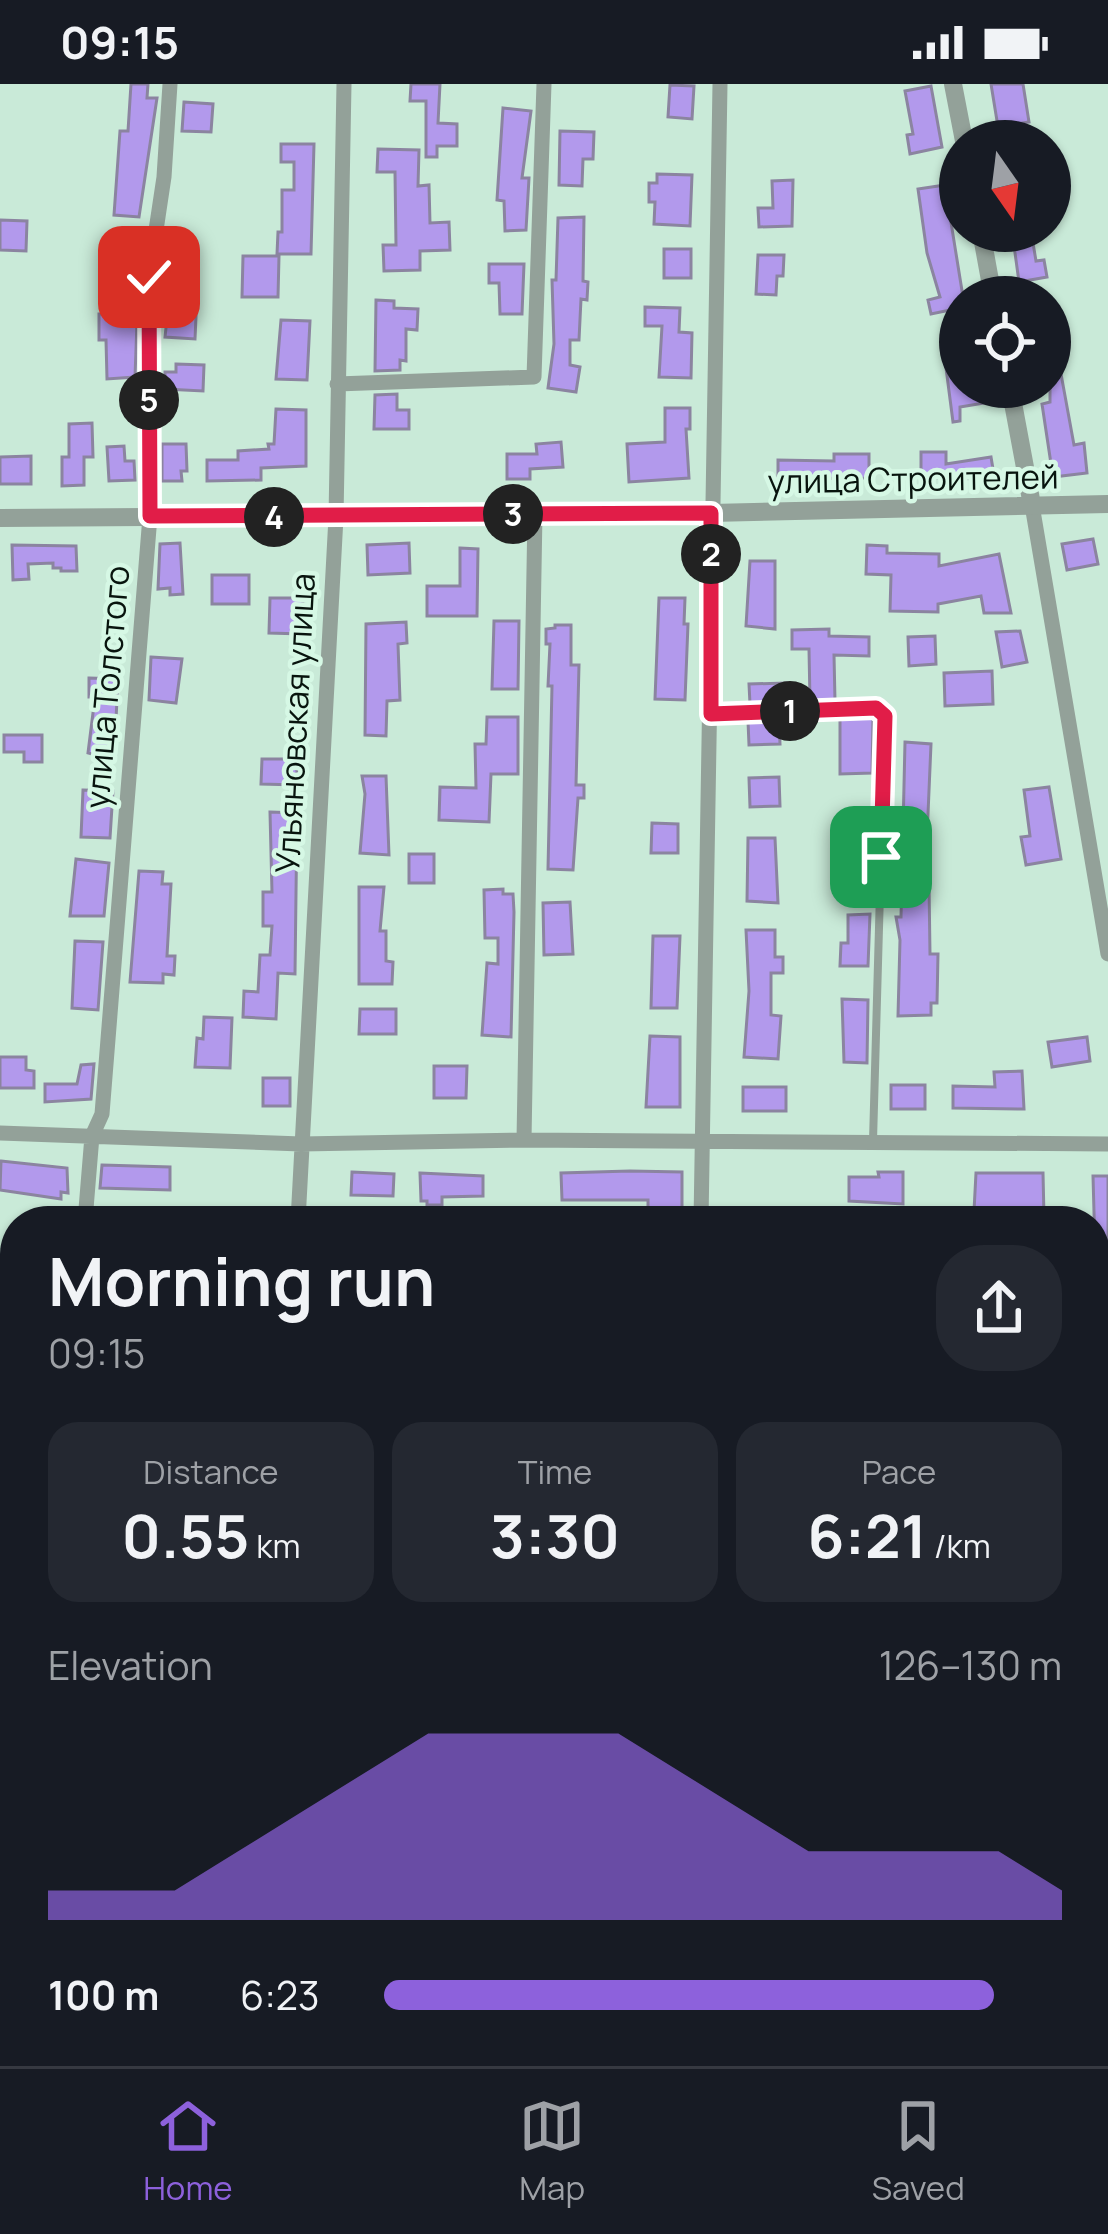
<!DOCTYPE html>
<meta charset="utf-8">
<style>
body{margin:0;font-family:Manrope,sans-serif;background:#242831;color:#f1f3f6;height:100vh;display:flex;flex-direction:column;font-size:45px;white-space:nowrap}
*{box-sizing:border-box;margin:0}
p{font-size:39px;color:#9ea1a6}
.icon{flex:none;width:66px;height:66px;fill:none;stroke:currentColor;stroke-width:2;stroke-linecap:round;stroke-linejoin:round}
.map{position:relative;flex:1;overflow:hidden}
.drawer{position:absolute;left:0px;top:1122px;width:1110px;height:861px;display:flex;flex-direction:column;background:#171b24;border-radius:48px 48px 0 0;box-shadow:0 3px 9px #0004}
.drawer>*{flex:none}
.needle{width:78px;rotate:166deg}
.tools{position:absolute;left:939px;top:36px;display:grid;gap:24px}
.tools a{display:grid;place-items:center;width:132px;height:132px;border-radius:50%;background:#171b24;box-shadow:0 3px 9px #0004;font-size:60px}
.pin{position:absolute;display:grid;place-items:center;width:102px;height:102px;color:#fff;margin:-51px;border-radius:24px;box-shadow:0 6px 18px #0006}
.km{position:absolute;width:60px;height:60px;margin:-30px;border-radius:50%;background:#222;color:#fff;font-size:33px;line-height:60px;text-align:center}
.round{display:grid;place-items:center;flex:none;width:126px;height:126px;border-radius:48px;background:#242831}
.summary{display:flex;align-items:center;justify-content:space-between;height:204px;padding:0 48px}
h1{font-size:66px;font-weight:700;line-height:90px}
.figures{display:grid;grid-template-columns:repeat(3,1fr);gap:18px;height:204px;padding:12px 48px}
.figures div{display:grid;align-content:center;border-radius:30px;background:#242831;text-align:center}
.figures b{font-size:60px;font-weight:700}
.figures small{font-size:33px;font-weight:400}
.figures p{font-size:33px}
.chart{height:336px;padding:24px 48px}
.chart p{display:flex;justify-content:space-between}
.chart svg{width:100%;height:216px;margin-top:12px;fill:#8d61dc;opacity:.7}
ul{padding:0 48px;list-style:none;font-size:39px}
li{display:grid;grid-template-columns:192px 144px 1fr;align-items:center;height:90px}
li i{height:30px;border-radius:15px;background:#8d61dc}
.status{display:flex;justify-content:space-between;align-items:center;height:84px;padding:0 60px;background:#171b24;direction:ltr}
.status svg{height:33px;fill:currentColor}
.menu{display:flex;justify-content:space-around;align-items:center;height:168px;border-top:3px solid #363941;background:#171b24;font-size:33px;color:#9ea1a6}
.menu a{display:grid;justify-items:center;gap:6px}
.menu .current{color:#8d61dc}
.map>svg:first-child{display:block}
.building{fill:#b299ec;stroke:#8b84a0;stroke-width:3}
.lines{fill:none;stroke-linecap:round;stroke-linejoin:round}
.service{stroke:#93a199;stroke-width:8}
.minor{stroke:#93a199;stroke-width:15}
.tertiary{stroke:#93a199;stroke-width:18}
.route-casing{stroke:#fff;stroke-width:24}
.route{stroke:#e11d48;stroke-width:15}
.labels{text-anchor:middle;stroke-width:9;stroke-linejoin:round;paint-order:stroke}
.street-label{font-size:33px;fill:#08140e;stroke:#d6f8e5}
</style>
<div class="status"><b>09:15</b><svg viewBox="0 0 49 12"><path d="M0 12V9h3v3zM5 12V6h3v6zM10 12V3h3v9zM15 12V0h3v12zM26 1h20v11H26zM47 4h2v5h-2z"/></svg></div>
<div class="map">
<svg width="1108" height="1982" viewBox="0 0 1108 1982">
<rect width="100%" height="100%" fill="#c9ead8"/>
<!-- building -->
<path class="building" d="M131,0H148L147,14H157L139,133L114,131L120,47H128Z
M411,0H440L438,39L457,40V62H437V73H426V17H410Z
M991,0H1023L1029,38L998,43Z
M670,1L694,2L692,35L668,33Z
M931,2L942,63L910,70L907,51L913,50L905,7Z
M184,18L213,20L211,48L182,47Z
M503,24L531,27L522,94H529L526,146L505,147L504,117L497,116Z
M560,47L594,48L593,75H583L582,102L559,101Z
M281,60H314L311,170H277L278,148H282V106H294V78H281Z
M378,65L419,66L418,102L429,101L430,139L449,138L450,166L420,167V186L384,187L383,161H396L395,88H377Z
M657,90L692,91L690,142L654,140L655,118H649V99H657Z
M793,96L792,142L759,143L758,124H773L772,97Z
M945,101L963,213L960,224L931,230L928,216L940,213L927,169L918,105Z
M584,133L583,197L588,198L587,216L581,215L579,256H570V281L580,283L576,308L548,304L554,260L552,196H556L558,134Z
M0,136L27,137L26,167L0,166Z
M1012,147H1031L1036,177L1044,176L1047,193L1019,198Z
M111,155L140,157L135,293L107,295L106,256H99V230H107Z
M664,165H691V194H664Z
M758,171H784L783,192H777L776,211L756,210Z
M243,172H279L278,213H242Z
M489,180H524L522,230H500L499,199H489Z
M172,188H198L195,255L165,253Z
M376,216L394,217V224L418,225L417,246L406,245V277L400,276V286L375,287Z
M645,223L680,224L679,248L692,249L691,294L659,293L662,242H645Z
M281,236L310,237L307,296L276,295Z
M960,250V303H981L984,319L960,323V337L953,338L942,253Z
M1057,268L1074,361L1084,359L1087,389L1053,393L1042,320L1050,318V269Z
M176,280L204,281L203,307L165,305V288H176Z
M397,310V326H409V345H374L375,311Z
M665,324H690V345H686L689,394L629,398L627,360L665,358Z
M276,325L306,326V382L261,384V396L207,397V376H238V367L269,365L268,360H274Z
M92,339L93,373H84V401L62,402V373H69V340Z
M561,358L563,383L530,385V395H507V370H537L536,360Z
M162,360H186L187,387H181L182,397H162Z
M124,362L125,377H134L135,396L109,397L107,363Z
M921,368H946V380L991,373L994,391L968,395L921,393Z
M834,370H869V394L778,395V376L834,377Z
M31,372V400H0V373Z
M1093,455L1098,480L1067,486L1062,460Z
M180,459L183,510L170,511V504L158,505L160,460Z
M409,459L410,489L368,491L367,461Z
M12,461L76,462L77,487H61V484H53V479L28,480L29,495L13,496Z
M867,461L887,462V469L939,470V482L999,470L1011,529H984L981,512L938,520V528L890,527L891,491L866,490Z
M460,464L478,465L477,532H427V502H460Z
M750,477H775V545L746,542Z
M212,491H249V520H212Z
M270,514H303L302,550L269,549Z
M659,514H685L684,540H688L685,616L655,615Z
M494,537H519L518,605H492Z
M406,538L407,559L398,560L400,616L387,617L386,652L365,651L366,540Z
M555,541H571V581H579L576,701H584V714H578L573,786L548,785L552,602H548L550,560H546V545L555,544Z
M829,545V552L869,553V572L834,571L835,617H810L809,565H792V546Z
M1020,547L1027,578L1002,583L996,548Z
M935,552L936,580L909,582L908,553Z
M151,573L182,575L176,619L149,616Z
M992,587L993,620L945,622L944,589Z
M89,594L118,595L114,676L88,669L95,613H89Z
M786,599L787,619L750,620L749,600Z
M487,633H518V690H491L489,738L439,736L440,703L476,704L475,660H486Z
M873,633L872,689L840,690V634Z
M779,636L780,660L749,661L748,637Z
M4,651H42V678H24V668H4Z
M905,658L931,660L925,800H929L930,870H938L937,919H931V931L898,932L900,856L896,833H901Z
M262,675H297V701L261,700Z
M362,692H386L389,771L360,769L365,710Z
M779,693L780,722L750,723L749,694Z
M1049,703L1061,775L1026,781L1021,753L1030,752L1024,706Z
M83,706L113,707L110,754L81,753Z
M270,728L297,729L295,890L278,889L276,935L243,933L244,907L258,908L260,871H270L272,842H263V808H272Z
M652,739L678,740V769H651Z
M748,754H775L778,819L747,817Z
M409,770H434V799H409Z
M76,775L109,779L104,832H70Z
M139,787L163,788L162,800H171L167,872H175L174,891L163,890V899L130,898Z
M359,803H384L380,847H386V877L393,878L392,900H359Z
M503,805V810H513L514,828L511,953L482,951L487,879L498,880V854H485L484,806Z
M570,818L573,870L544,871L543,819Z
M870,830L868,882H840L841,859H848V831Z
M746,846H775V873H783V889H771V931L781,932L778,975L744,973L749,907Z
M653,852H680L677,924H651Z
M75,857L103,858L98,926L72,924Z
M842,915L868,916L867,979L844,978Z
M360,925H396V950H359Z
M204,933L232,934L230,984L195,983L197,954L203,955Z
M650,952L680,953V1023H646Z
M1087,953L1090,977L1052,983L1048,958Z
M0,973H26V986L34,987V1004H0Z
M94,980L91,1015L45,1018V1000H77L81,981Z
M434,982H467L466,1014H434Z
M1022,987L1024,1025L953,1024V1002L995,1003L994,988Z
M263,994H290V1022H263Z
M891,1001H925V1025H891Z
M743,1003H786V1027H743Z
M1,1077L67,1084L68,1109L61,1108V1115L0,1106Z
M102,1081L170,1083V1106L100,1104Z
M630,1087L682,1088V1136L648,1137V1116H562L561,1089Z
M352,1088L394,1090L393,1112L351,1111Z
M878,1088H903V1120L849,1117V1093H879Z
M420,1089L483,1092V1112L442,1113V1121H427V1117H421Z
M976,1089H1043L1044,1133L927,1137L928,1124L974,1127Z
M1093,1092H1108V1165L1095,1164Z
M1095,1280L1108,1281L1107,1366L1095,1365Z"/>
<g class="lines">
<!-- service -->
<path class="service" d="M711,630L876,624L885,631L873,1057"/>
<!-- minor -->
<path class="minor" d="M337,300L534,293L544,0
M1032,421L1108,870
M0,1049L301,1060L524,1056L1108,1060
M524,1056L535,429
M85,1137L92,1052L102,1030L150,432L149,193L164,93L170,0
M298,1137L336,433L344,0
M701,1137L720,0
M0,1412L15,1413
M1095,1446L1108,1447
M261,1982L262,1968
M469,1982L470,1968
M679,1982V1968
M931,1982V1968"/>
<!-- tertiary -->
<path class="tertiary" d="M953,0L964,57
M981,147L993,213
M1010,303L1032,421
M0,434L711,429L1108,420"/>
</g>
<g class="lines">
<!-- route casing -->
<g class="route-casing">
<path id="route" d="M149,193L150,432L711,429V630L876,624L885,632L881,773"/>
</g>
<!-- route -->
<use href="#route" class="route"/>
</g>
<g class="labels">
<!-- street labels -->
<g class="street-label">
<text transform="translate(913 395) rotate(-1)" y="12">улица Строителей</text>
<text transform="translate(107 603) rotate(-85)" y="12">улица Толстого</text>
<text transform="translate(295 639) rotate(-87)" y="12">Ульяновская улица</text>
</g>
</g>
</svg>
<div class="tools">
<a><svg class="needle" viewBox="-14 -14 28 28"><path d="M0-13l5 13h-10z" fill="#e53935"/><path d="M0 13l5-13h-10z" fill="#9ea1a6"/></svg></a>
<a><svg class="icon" aria-label="locate" viewBox="0 0 24 24"><circle cx="12" cy="12" r="6"/><path d="M12 2v4M12 18v4M2 12h4M18 12h4"/></svg></a>
</div>
<div class="pin" style="left:881px;top:773px;background:#1e9e55"><svg class="icon" aria-label="arrive" viewBox="0 0 24 24"><path d="M6 21V4h12l-3 4 3 4H6"/></svg></div>
<div class="pin" style="left:149px;top:193px;background:#d93025"><svg class="icon" aria-label="check" viewBox="0 0 24 24"><path d="M5 12l5 5 9-10"/></svg></div>
<b class="km" style="left:790px;top:627px">1</b>
<b class="km" style="left:711px;top:470px">2</b>
<b class="km" style="left:513px;top:430px">3</b>
<b class="km" style="left:274px;top:433px">4</b>
<b class="km" style="left:149px;top:316px">5</b>
<section class="drawer">
<div class="summary"><div><h1>Morning run</h1><p>09:15</p></div><a class="round"><svg class="icon" aria-label="share" viewBox="0 0 24 24"><path d="M12 15V3M7 8l5-5 5 5M5 13v7h14v-7"/></svg></a></div>
<div class="figures">
<div><p>Distance</p><b>0.55<small> km</small></b></div>
<div><p>Time</p><b>3:30</b></div>
<div><p>Pace</p><b>6:21<small> /km</small></b></div>
</div>
<div class="chart"><p><span>Elevation</span>126–130 m</p>
<svg viewBox="0 0 160 44" preserveAspectRatio="none"><path d="M0 44V38L10 38L20 38L30 30L40 22L50 14L60 6L70 6L80 6L90 6L100 14L110 22L120 30L130 30L140 30L150 30L160 38V44z"/></svg>
</div>
<ul>
<li><b>100 m</b>6:23<i style="width:90%"></i></li>
</ul>
</section>
</div>
<nav class="menu">
<a class="current"><svg class="icon" aria-label="home" viewBox="0 0 24 24"><path d="M3 11l9-7 9 7M6 9v11h12V9"/></svg>Home</a>
<a><svg class="icon" aria-label="map" viewBox="0 0 24 24"><path d="M3 6l6-2 6 2 6-2v14l-6 2-6-2-6 2zM9 4v14M15 6v14"/></svg>Map</a>
<a><svg class="icon" aria-label="saved" viewBox="0 0 24 24"><path d="M7 4h10v16l-5-4-5 4z"/></svg>Saved</a>
</nav>
